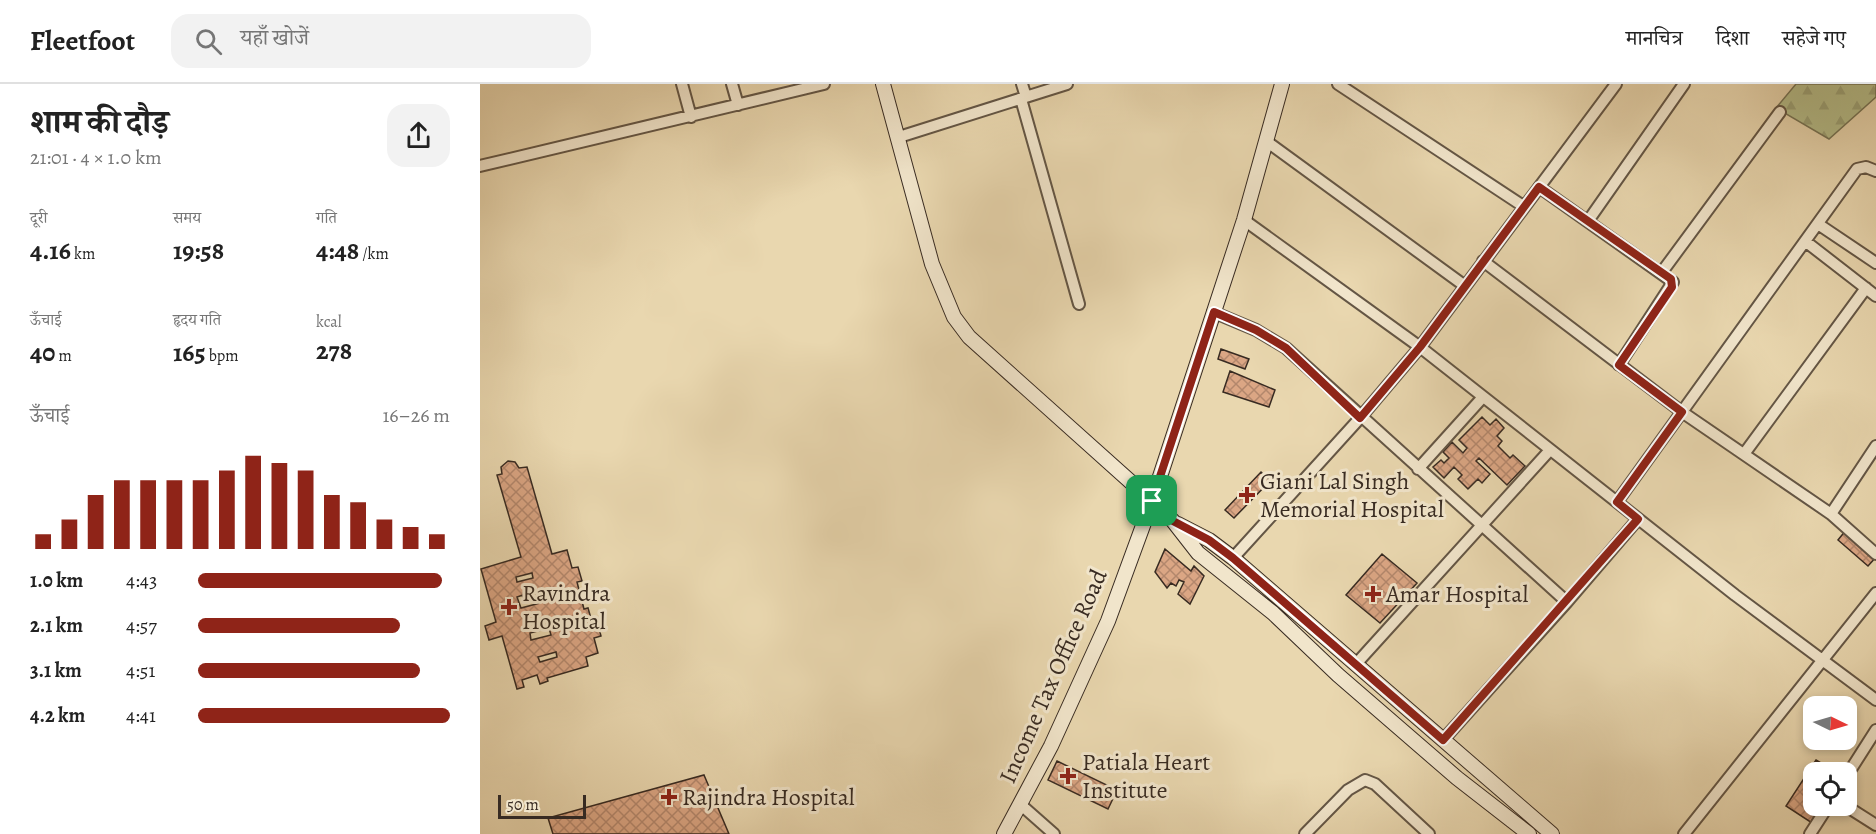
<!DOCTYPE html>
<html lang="hi">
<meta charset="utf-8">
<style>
body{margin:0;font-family:Alegreya,"Noto Serif Devanagari",serif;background:#f2f2f2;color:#222;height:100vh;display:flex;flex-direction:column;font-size:22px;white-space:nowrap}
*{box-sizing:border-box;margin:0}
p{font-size:20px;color:#767676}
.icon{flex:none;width:33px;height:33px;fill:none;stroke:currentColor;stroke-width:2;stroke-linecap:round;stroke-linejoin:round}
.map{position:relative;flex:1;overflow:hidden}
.panel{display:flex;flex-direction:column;background:#fff;width:480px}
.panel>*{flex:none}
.needle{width:39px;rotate:95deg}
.fabs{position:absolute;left:1323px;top:612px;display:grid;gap:12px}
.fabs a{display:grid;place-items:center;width:54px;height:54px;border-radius:12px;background:#fff;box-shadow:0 3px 9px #0003;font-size:30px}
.scale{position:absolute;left:18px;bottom:15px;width:88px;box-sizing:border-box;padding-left:6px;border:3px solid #382b22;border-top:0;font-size:16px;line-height:21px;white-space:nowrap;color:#382b22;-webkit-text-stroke:4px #f1e5cb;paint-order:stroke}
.pin{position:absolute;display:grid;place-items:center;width:51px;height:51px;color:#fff;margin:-26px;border-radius:12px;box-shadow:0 3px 9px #0006}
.round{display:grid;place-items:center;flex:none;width:63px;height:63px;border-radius:18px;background:#f2f2f2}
.summary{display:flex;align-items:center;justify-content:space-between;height:102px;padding:0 30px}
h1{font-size:33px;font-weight:700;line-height:45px}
.figures{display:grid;grid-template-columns:repeat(3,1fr);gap:9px;height:102px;padding:6px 30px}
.figures div{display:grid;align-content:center}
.figures b{font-size:26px;font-weight:700}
.figures small{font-size:16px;font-weight:400}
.figures p{font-size:16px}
.chart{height:168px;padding:12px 30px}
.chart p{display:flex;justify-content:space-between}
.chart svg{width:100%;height:108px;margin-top:6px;stroke:#8f2418;stroke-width:6}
ul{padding:0 30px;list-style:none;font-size:20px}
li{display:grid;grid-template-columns:96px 72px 1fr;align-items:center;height:45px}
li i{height:15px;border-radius:8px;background:#8f2418}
header{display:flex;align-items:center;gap:36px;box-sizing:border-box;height:84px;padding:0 30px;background:#fff;border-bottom:2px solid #e0e0e0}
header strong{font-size:28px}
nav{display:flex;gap:33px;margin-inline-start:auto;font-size:21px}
.search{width:420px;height:54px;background:#f2f2f2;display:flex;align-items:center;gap:15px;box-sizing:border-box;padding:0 21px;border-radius:18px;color:#767676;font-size:22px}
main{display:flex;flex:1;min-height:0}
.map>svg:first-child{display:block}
.forest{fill:url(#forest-firs);stroke:#767456;stroke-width:1.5}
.building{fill:url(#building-cross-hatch);stroke:#382b22;stroke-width:1.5;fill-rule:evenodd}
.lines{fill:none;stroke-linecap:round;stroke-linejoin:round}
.street-casing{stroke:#645645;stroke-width:14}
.secondary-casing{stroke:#382b22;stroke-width:16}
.street{stroke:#f1e5cb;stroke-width:10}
.secondary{stroke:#f1e5cb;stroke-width:14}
.route-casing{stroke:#fff;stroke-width:12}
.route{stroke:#8f2418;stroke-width:8}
.poi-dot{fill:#8f2418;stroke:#f1e5cb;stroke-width:2}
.labels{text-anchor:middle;stroke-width:6;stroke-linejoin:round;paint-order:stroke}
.poi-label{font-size:24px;fill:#382b22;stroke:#f1e5cb;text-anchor:start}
.street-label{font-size:24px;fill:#382b22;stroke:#f1e5cb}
</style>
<header>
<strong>Fleetfoot</strong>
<div class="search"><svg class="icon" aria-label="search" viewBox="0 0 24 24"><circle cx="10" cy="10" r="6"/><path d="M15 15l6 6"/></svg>यहाँ खोजें</div>
<nav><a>मानचित्र</a><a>दिशा</a><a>सहेजे गए</a></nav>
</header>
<main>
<section class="panel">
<div class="summary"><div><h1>शाम की दौड़</h1><p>21:01 · 4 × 1.0 km</p></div><a class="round"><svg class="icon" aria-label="share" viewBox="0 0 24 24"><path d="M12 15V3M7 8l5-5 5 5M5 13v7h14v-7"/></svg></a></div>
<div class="figures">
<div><p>दूरी</p><b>4.16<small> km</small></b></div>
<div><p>समय</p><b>19:58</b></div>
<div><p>गति</p><b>4:48<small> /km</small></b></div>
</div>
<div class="figures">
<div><p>ऊँचाई</p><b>40<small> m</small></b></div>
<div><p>हृदय गति</p><b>165<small> bpm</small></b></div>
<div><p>kcal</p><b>278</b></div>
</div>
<div class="chart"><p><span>ऊँचाई</span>16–26 m</p>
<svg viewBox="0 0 160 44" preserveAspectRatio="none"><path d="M5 44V38M15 44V32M25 44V22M35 44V16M45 44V16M55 44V16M65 44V16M75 44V12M85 44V6M95 44V9M105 44V12M115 44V22M125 44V25M135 44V32M145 44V35M155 44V38"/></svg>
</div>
<ul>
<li><b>1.0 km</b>4:43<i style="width:97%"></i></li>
<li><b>2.1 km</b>4:57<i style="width:80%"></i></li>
<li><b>3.1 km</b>4:51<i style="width:88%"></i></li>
<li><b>4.2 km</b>4:41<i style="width:100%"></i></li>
</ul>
</section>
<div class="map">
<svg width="1396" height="750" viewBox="0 0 1396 750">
<defs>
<pattern id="forest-firs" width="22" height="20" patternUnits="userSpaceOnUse" patternTransform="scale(1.5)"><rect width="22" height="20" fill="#b5be8b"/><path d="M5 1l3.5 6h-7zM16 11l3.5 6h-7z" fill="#9ca378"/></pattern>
<pattern id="building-cross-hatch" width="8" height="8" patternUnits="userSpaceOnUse" patternTransform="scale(1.5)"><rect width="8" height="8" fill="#dba684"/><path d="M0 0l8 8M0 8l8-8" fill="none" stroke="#b3876c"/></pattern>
</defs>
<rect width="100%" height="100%" fill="#e9d7af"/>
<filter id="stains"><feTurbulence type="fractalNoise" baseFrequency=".00333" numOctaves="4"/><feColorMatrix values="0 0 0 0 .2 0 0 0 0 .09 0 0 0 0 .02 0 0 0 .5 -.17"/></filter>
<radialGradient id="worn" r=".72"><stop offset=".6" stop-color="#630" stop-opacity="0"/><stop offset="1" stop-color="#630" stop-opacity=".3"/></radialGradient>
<!-- forest -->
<path class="forest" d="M1316,0H1396V13L1349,55L1296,24Z"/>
<!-- building -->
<path class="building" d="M741,265L769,275L765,285L738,275Z
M750,287L795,306L789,323L743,308Z
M1002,333L1010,341L1016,335L1024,344L1017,352L1022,357L1018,362L1030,374L1033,371L1045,382L1027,401L999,374L996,377L1010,390L1002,399L998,395L988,405L978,395L982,391L974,383L964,394L953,383L961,376L964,379L969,374L963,368L972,358L983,369L987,364L979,356Z
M28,377L35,378L39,384L47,383L72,470L87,466L92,484L98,483L102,497L97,498L104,525L108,524L112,538L117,537L121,552L114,554L118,569L106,573L108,582L67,594L68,597L60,600L57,591L42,596L44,603L37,605L22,552L9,556L5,542L16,538L1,485L41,473L17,391L22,390L21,383ZM52,489L53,494L37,498L36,493ZM43,511L44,517L58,514L60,519L41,524L37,513ZM69,544L71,551L51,556L50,549ZM76,568L77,573L60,578L58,573Z
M781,388L790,397L754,434L745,426Z
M1366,446L1396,473L1388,482L1358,456Z
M685,465L711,487L714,482L724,492L710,520L698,510L704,498L699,496L696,502L691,499L687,504L675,488Z
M902,470L937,499L900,539L866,511Z
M1336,676L1356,688H1334V722H1343L1332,739L1306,722Z
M577,677L637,706L628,725L568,696Z
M224,691L249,750H73L68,734Z"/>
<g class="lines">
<!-- street casing -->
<g class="street-casing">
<path id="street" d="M202,0L211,33
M252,0L258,21
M542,0L546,13
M858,0L1043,122
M541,15L599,220
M419,53L587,0
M786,57L985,202
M0,82L344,0
M1059,103L1193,198L1139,281
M764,136L940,263L1255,511L1396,616
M1108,137L1204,0
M1338,140L1396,179
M1325,157L1396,212
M1003,177L1202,328L1351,430L1396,362
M1182,188L1300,28
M733,228L776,246L806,264L1087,518L963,656
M1264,370L1386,204
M938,385L1003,313
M1137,418L1377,85L1386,83L1396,87
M1351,430L1396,470
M753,474L880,334L940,263L1136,0
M1087,518L1158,435
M876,580L1070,366
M1366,693L1396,646
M540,720L574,750
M1366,722L1396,741
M825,750L868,706L885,696L895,700L949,750
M1204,750L1396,509
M1330,750L1348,722"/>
</g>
<!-- secondary casing -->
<g class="secondary-casing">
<path id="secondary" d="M403,0L452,180L474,233L489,253L672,417L693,437L718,469L793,529L858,591L977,694L1049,750
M698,440L729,456L753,474L1072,750
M524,750L571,662L628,537L672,417L764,136L802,0"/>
</g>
<!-- street -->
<use href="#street" class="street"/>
<!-- secondary -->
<use href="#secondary" class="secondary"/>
</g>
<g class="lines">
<!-- route casing -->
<g class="route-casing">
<path id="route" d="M1059,103L1191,195L1192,203L1139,281L1202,328L1137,418L1158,435L963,656L753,474L729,456L693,437L672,417L734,228L776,246L806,264L880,334L940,263Z"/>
</g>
<!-- route -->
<use href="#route" class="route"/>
</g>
<!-- markers -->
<g class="poi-dot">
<path d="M764 402h6v6h6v6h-6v6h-6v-6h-6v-6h6z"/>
<path d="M890 501h6v6h6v6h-6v6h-6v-6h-6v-6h6z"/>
<path d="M26 514h6v6h6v6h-6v6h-6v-6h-6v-6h6z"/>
<path d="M585 683h6v6h6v6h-6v6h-6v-6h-6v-6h6z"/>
<path d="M186 704h6v6h6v6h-6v6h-6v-6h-6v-6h6z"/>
</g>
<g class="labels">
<!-- poi labels -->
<g class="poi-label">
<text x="780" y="405">Giani Lal Singh<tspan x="780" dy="28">Memorial Hospital</tspan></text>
<text x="42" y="517">Ravindra<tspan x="42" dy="28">Hospital</tspan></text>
<text x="906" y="518">Amar Hospital</text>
<text x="602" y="686">Patiala Heart<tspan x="602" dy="28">Institute</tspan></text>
<text x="202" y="721">Rajindra Hospital</text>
</g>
<!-- street labels -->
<g class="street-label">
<text transform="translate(573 592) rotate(-66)" y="8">Income Tax Office Road</text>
</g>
</g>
<rect width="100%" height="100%" filter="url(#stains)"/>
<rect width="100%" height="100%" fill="url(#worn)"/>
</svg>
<div class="fabs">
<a><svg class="needle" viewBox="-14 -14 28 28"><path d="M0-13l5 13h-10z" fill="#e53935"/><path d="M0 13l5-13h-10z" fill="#767676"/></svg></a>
<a><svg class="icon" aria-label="locate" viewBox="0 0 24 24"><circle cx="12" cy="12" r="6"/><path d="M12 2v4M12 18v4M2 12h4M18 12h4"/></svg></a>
</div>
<div class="scale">50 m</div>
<div class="pin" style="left:672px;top:417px;background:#1e9e55"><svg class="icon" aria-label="arrive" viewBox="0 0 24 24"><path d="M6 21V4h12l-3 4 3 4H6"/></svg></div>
</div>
</main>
